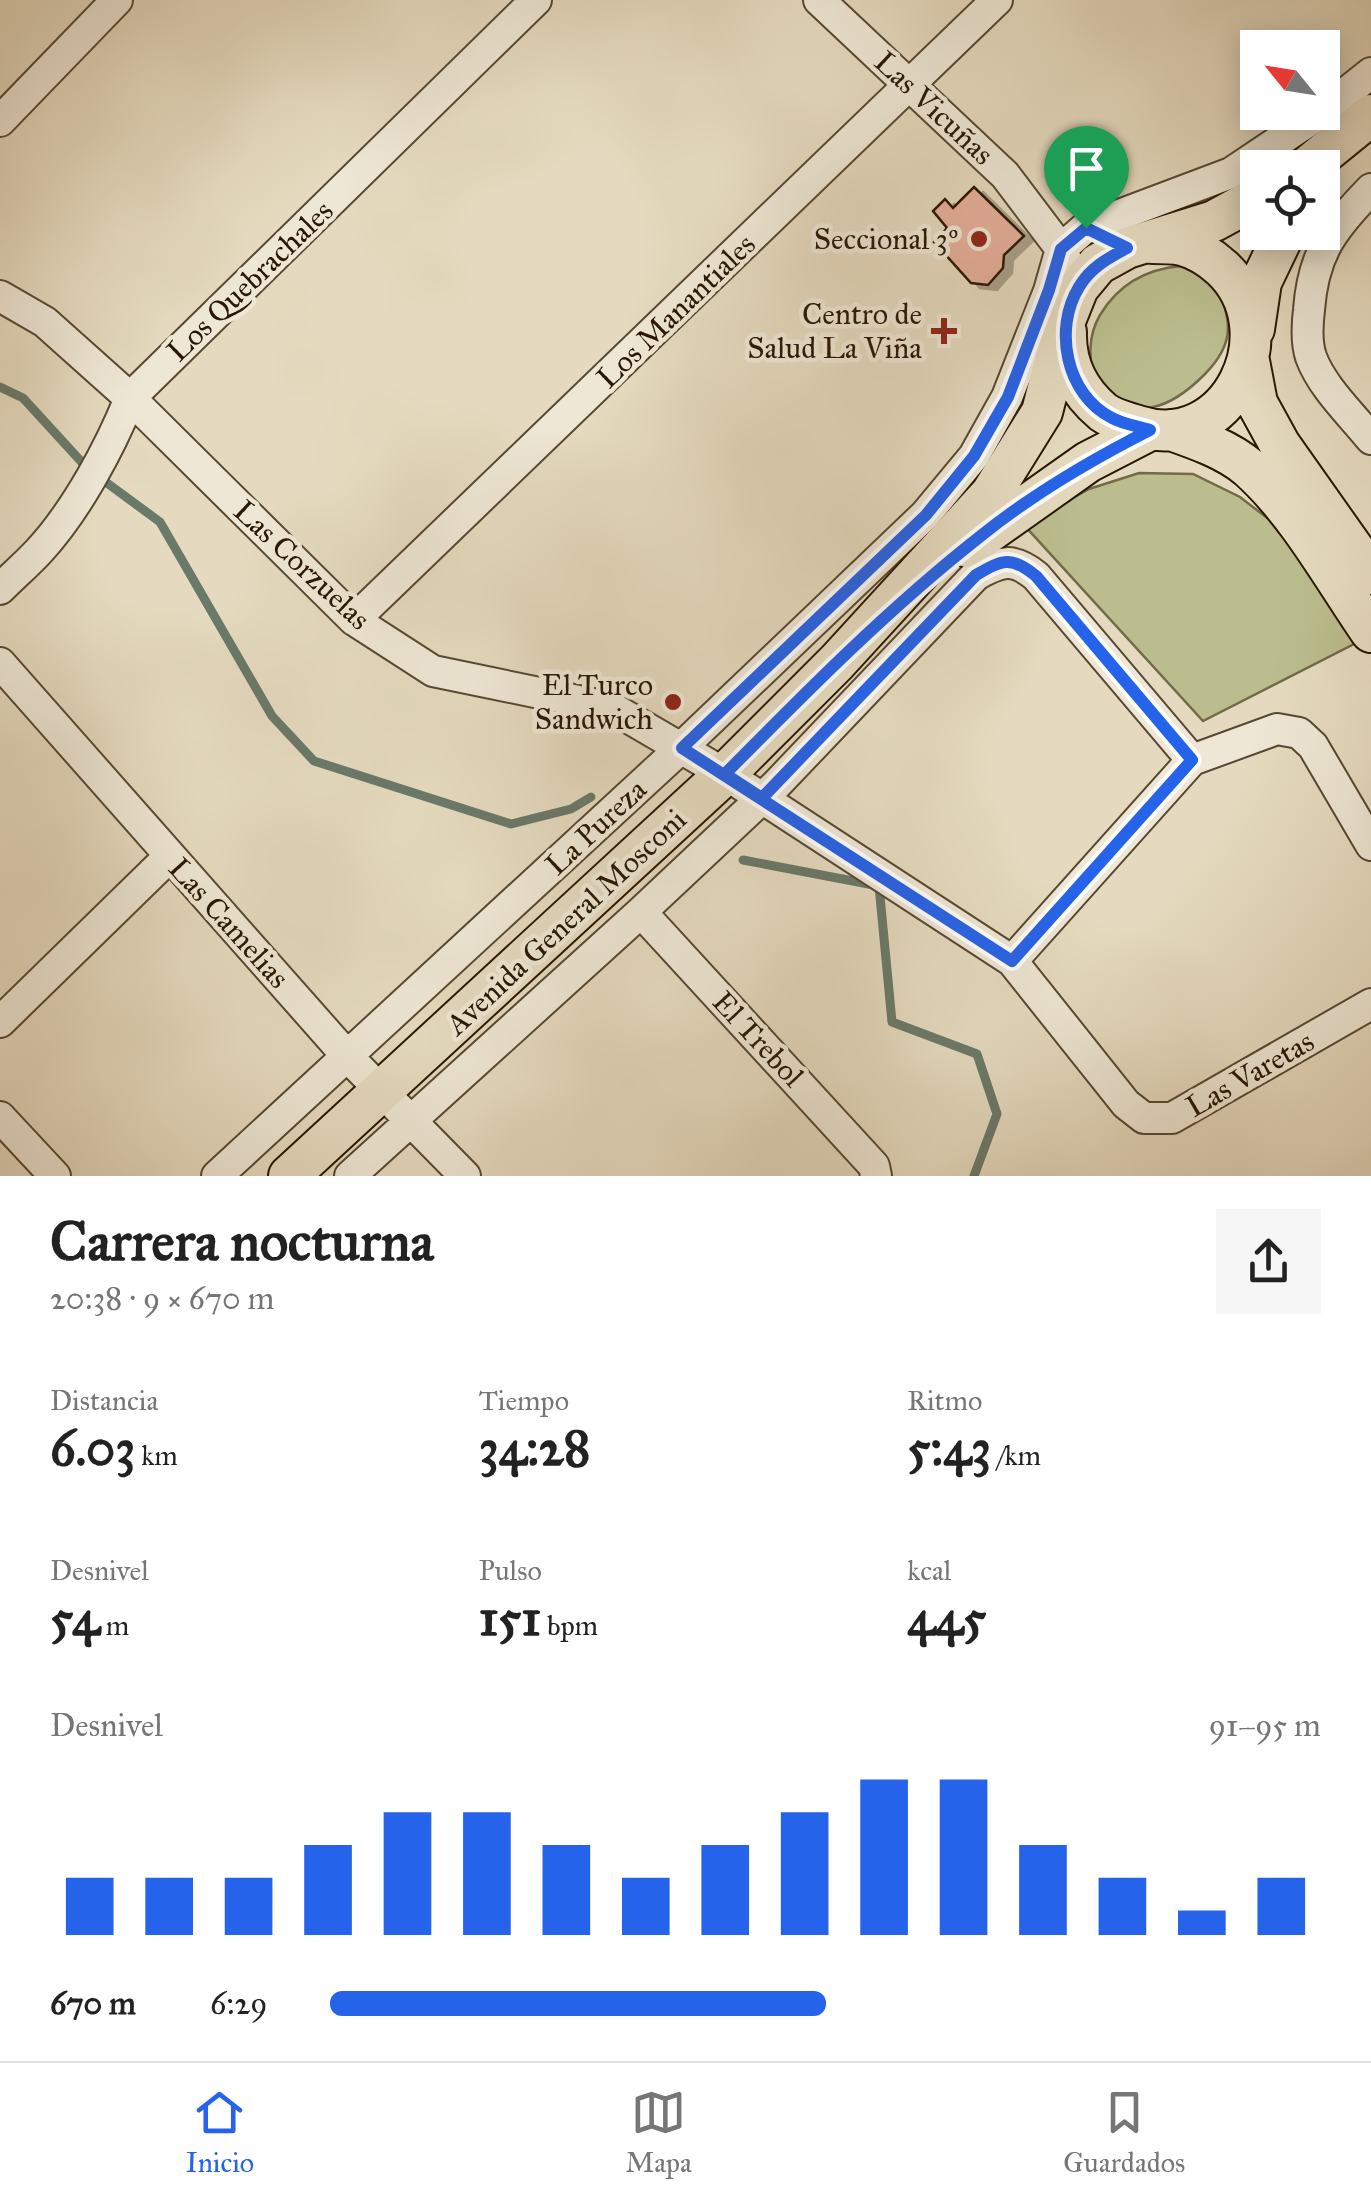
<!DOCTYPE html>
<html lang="es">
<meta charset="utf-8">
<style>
body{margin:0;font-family:"IM FELL Great Primer",serif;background:#f6f6f6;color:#222;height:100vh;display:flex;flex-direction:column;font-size:38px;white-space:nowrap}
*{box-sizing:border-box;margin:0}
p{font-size:32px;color:#767676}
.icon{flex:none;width:55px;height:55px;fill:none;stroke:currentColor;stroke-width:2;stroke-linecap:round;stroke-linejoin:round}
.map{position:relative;height:1176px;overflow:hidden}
.side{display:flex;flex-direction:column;background:#fff;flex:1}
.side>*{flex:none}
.needle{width:65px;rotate:300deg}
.fabs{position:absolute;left:1240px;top:30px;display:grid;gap:20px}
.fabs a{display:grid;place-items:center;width:100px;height:100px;border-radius:0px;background:#fff;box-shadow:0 5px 25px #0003;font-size:50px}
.pin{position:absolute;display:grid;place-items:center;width:85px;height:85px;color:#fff;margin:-102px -42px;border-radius:50% 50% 50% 0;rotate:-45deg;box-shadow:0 0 10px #0007}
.pin .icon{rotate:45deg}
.round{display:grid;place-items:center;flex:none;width:105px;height:105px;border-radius:0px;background:#f6f6f6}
.summary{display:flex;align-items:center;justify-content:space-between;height:170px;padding:0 50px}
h1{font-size:55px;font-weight:700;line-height:75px}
.stats{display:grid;grid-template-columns:repeat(3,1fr);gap:15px;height:170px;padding:10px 50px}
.stats div{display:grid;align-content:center}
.stats b{font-size:50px;font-weight:700}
.stats small{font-size:28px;font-weight:400}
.stats p{font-size:28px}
.chart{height:280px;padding:20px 50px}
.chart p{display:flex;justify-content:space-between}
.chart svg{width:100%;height:180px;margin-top:10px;stroke:#2563eb;stroke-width:6}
ul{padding:0 50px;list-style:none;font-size:32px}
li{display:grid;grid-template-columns:160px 120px 1fr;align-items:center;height:75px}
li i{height:25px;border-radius:12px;background:#2563eb}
.dock{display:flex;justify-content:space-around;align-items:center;height:140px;border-top:2px solid #e0e0e0;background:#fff;font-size:28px;color:#767676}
.dock a{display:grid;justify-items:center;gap:5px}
.dock .active{color:#2563eb}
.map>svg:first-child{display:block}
.green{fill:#bbbd8e;stroke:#726a48;stroke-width:2.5}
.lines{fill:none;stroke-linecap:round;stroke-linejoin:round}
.stream{stroke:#6a796a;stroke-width:9}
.building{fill:#e6ae9b;stroke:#281702;stroke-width:2.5;filter:url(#shadow)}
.minor-casing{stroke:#574831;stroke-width:34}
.major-casing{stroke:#281702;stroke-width:44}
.minor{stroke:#eee7d5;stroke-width:30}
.major{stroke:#e5dabf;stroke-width:40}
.route-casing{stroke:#fff;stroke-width:20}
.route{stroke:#2563eb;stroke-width:12}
.poi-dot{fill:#8f2418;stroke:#eee7d5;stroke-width:4}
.labels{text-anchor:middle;stroke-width:9;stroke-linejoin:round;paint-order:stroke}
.street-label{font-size:30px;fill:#281702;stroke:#eee7d5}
.poi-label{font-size:30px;fill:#281702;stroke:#eee7d5;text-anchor:end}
</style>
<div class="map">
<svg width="1371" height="1176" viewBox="0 0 1371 1176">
<defs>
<filter id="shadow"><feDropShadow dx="9" dy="5" stdDeviation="0" flood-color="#0004"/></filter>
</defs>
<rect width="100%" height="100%" fill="#e5dabf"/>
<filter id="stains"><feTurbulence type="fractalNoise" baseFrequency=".002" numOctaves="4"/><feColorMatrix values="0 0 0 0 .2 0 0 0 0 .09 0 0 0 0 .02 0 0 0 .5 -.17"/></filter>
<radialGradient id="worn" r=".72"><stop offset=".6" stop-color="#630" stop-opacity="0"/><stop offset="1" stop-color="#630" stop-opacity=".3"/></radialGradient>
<!-- green -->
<path class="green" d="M1181,266L1217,284C1222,299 1228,313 1228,328C1228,346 1216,363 1204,375C1190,389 1173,403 1153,407C1098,420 1076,356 1100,315C1118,285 1146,269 1181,266Z
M1139,473L1193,474L1240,497L1279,527L1313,571L1354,644L1203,721L1024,525L1089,489Z"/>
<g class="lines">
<!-- stream -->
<path class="stream" d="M0,387L23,398L88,469L160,522L272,716L314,761L511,824L571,809L591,797
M743,860L879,886L892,1022L977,1054L997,1114L974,1176"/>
</g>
<!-- building -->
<path class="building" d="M974,187L1024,236L1004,255L1003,268L988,285L971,283L934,242L947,228L933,211L945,199L953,208Z"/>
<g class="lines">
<!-- minor casing -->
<g class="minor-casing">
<path id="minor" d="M819,0L1005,175L1061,249L1069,266
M1322,112L1371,73
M0,121L117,0
M1371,189C1332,229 1313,254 1309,310C1307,326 1306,342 1311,357C1322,387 1351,414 1371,439
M1061,249L1085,228L1231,173L1322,112
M0,296L45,322L130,398L354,620L433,671L612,708L725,774L1012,961L1126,1104L1144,1118H1172L1371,1004
M0,589C13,576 27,564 39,551C76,511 110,448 130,398L536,0
M354,620L997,0
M0,663L348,1057L465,1176
M641,912L874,1166L876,1176
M1012,961L1192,760L1277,729L1299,733L1313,746L1371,845
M0,1022L170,856
M0,1117L55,1176
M217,1176L681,748L925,515L974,456L1007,397L1049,291L1061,249
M350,1176L641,912L775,786L976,575C1001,561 1013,557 1036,576L1192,760"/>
</g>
<!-- major casing -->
<g class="major-casing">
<path id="major" d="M1306,168L1371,115
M1254,329L1261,282L1285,232
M1066,332C1065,365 1078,391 1103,412C1114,420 1126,422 1138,426C1229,455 1289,331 1222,268C1211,258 1197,249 1182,245C1173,243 1162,243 1152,243
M1249,361L1257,403L1280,445L1371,574
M1171,430C1197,439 1228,450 1249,468C1298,512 1333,577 1371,632
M968,547L1088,462L1150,430
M289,1176L725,774L837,662L991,494L1042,412L1066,318L1078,288L1098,264L1127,248L1214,221L1258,197"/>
</g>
<!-- minor -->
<use href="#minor" class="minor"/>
<!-- major -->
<use href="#major" class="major"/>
</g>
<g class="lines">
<!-- route casing -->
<g class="route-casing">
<path id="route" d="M1086,228L1061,249L1049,290L1008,397L974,456L926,515L682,748L1012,961L1192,760L1036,576C1011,555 1002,560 976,575L762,798L725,774C807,691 890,607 982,535C1033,494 1091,460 1150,430C1138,426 1123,424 1112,418C1066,395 1053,329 1079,287C1090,268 1108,258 1127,248L1086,228"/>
</g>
<!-- route -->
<use href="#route" class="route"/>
</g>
<!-- markers -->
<g class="poi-dot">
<circle cx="979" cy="239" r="10"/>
<path d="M939 316h10v10h10v10h-10v10h-10v-10h-10v-10h10z"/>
<circle cx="673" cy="702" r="10"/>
</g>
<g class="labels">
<!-- street labels -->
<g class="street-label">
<text transform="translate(934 108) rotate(43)" y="10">Las Vicuñas</text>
<text transform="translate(250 281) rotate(-44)" y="10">Los Quebrachales</text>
<text transform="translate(676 311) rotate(-44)" y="10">Los Manantiales</text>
<text transform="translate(302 565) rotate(43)" y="10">Las Corzuelas</text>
<text transform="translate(596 827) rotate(-43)" y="10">La Pureza</text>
<text transform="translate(566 922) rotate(-43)" y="10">Avenida General Mosconi</text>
<text transform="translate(229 923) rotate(48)" y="10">Las Camelias</text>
<text transform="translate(758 1039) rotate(47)" y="10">El Trebol</text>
<text transform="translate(1250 1074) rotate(-30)" y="10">Las Varetas</text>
</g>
<!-- poi labels -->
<g class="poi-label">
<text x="959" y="249">Seccional 3º</text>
<text x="922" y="324">Centro de<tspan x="922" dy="34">Salud La Viña</tspan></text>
<text x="653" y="695">El Turco<tspan x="653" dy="34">Sandwich</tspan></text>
</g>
</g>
<rect width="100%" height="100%" filter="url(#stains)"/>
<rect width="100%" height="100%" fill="url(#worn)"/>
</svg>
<div class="fabs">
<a><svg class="needle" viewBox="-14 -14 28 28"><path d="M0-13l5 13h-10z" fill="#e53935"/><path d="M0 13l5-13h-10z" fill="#767676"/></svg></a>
<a><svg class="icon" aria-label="locate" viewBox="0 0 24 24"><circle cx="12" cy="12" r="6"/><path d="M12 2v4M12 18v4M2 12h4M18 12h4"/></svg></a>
</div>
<div class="pin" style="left:1086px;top:228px;background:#1e9e55"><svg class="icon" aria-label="arrive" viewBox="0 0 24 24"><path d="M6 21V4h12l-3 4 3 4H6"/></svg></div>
</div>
<section class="side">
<div class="summary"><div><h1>Carrera nocturna</h1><p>20:38 · 9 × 670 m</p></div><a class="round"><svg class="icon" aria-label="share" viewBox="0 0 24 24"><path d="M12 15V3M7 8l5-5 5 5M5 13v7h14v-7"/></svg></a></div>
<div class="stats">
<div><p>Distancia</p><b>6.03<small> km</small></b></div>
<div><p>Tiempo</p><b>34:28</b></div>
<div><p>Ritmo</p><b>5:43<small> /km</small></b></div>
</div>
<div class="stats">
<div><p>Desnivel</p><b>54<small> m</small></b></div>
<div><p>Pulso</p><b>151<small> bpm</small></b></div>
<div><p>kcal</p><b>445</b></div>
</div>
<div class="chart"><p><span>Desnivel</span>91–95 m</p>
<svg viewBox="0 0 160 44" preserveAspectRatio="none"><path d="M5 44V30M15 44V30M25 44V30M35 44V22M45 44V14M55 44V14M65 44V22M75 44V30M85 44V22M95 44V14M105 44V6M115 44V6M125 44V22M135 44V30M145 44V38M155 44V30"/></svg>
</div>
<ul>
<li><b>670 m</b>6:29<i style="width:50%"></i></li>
</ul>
</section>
<nav class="dock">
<a class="active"><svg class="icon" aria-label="home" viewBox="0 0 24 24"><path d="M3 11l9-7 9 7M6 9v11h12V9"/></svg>Inicio</a>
<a><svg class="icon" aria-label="map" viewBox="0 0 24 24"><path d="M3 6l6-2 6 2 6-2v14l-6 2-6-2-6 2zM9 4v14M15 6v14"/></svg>Mapa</a>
<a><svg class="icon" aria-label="saved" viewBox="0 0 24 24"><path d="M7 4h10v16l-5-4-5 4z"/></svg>Guardados</a>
</nav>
